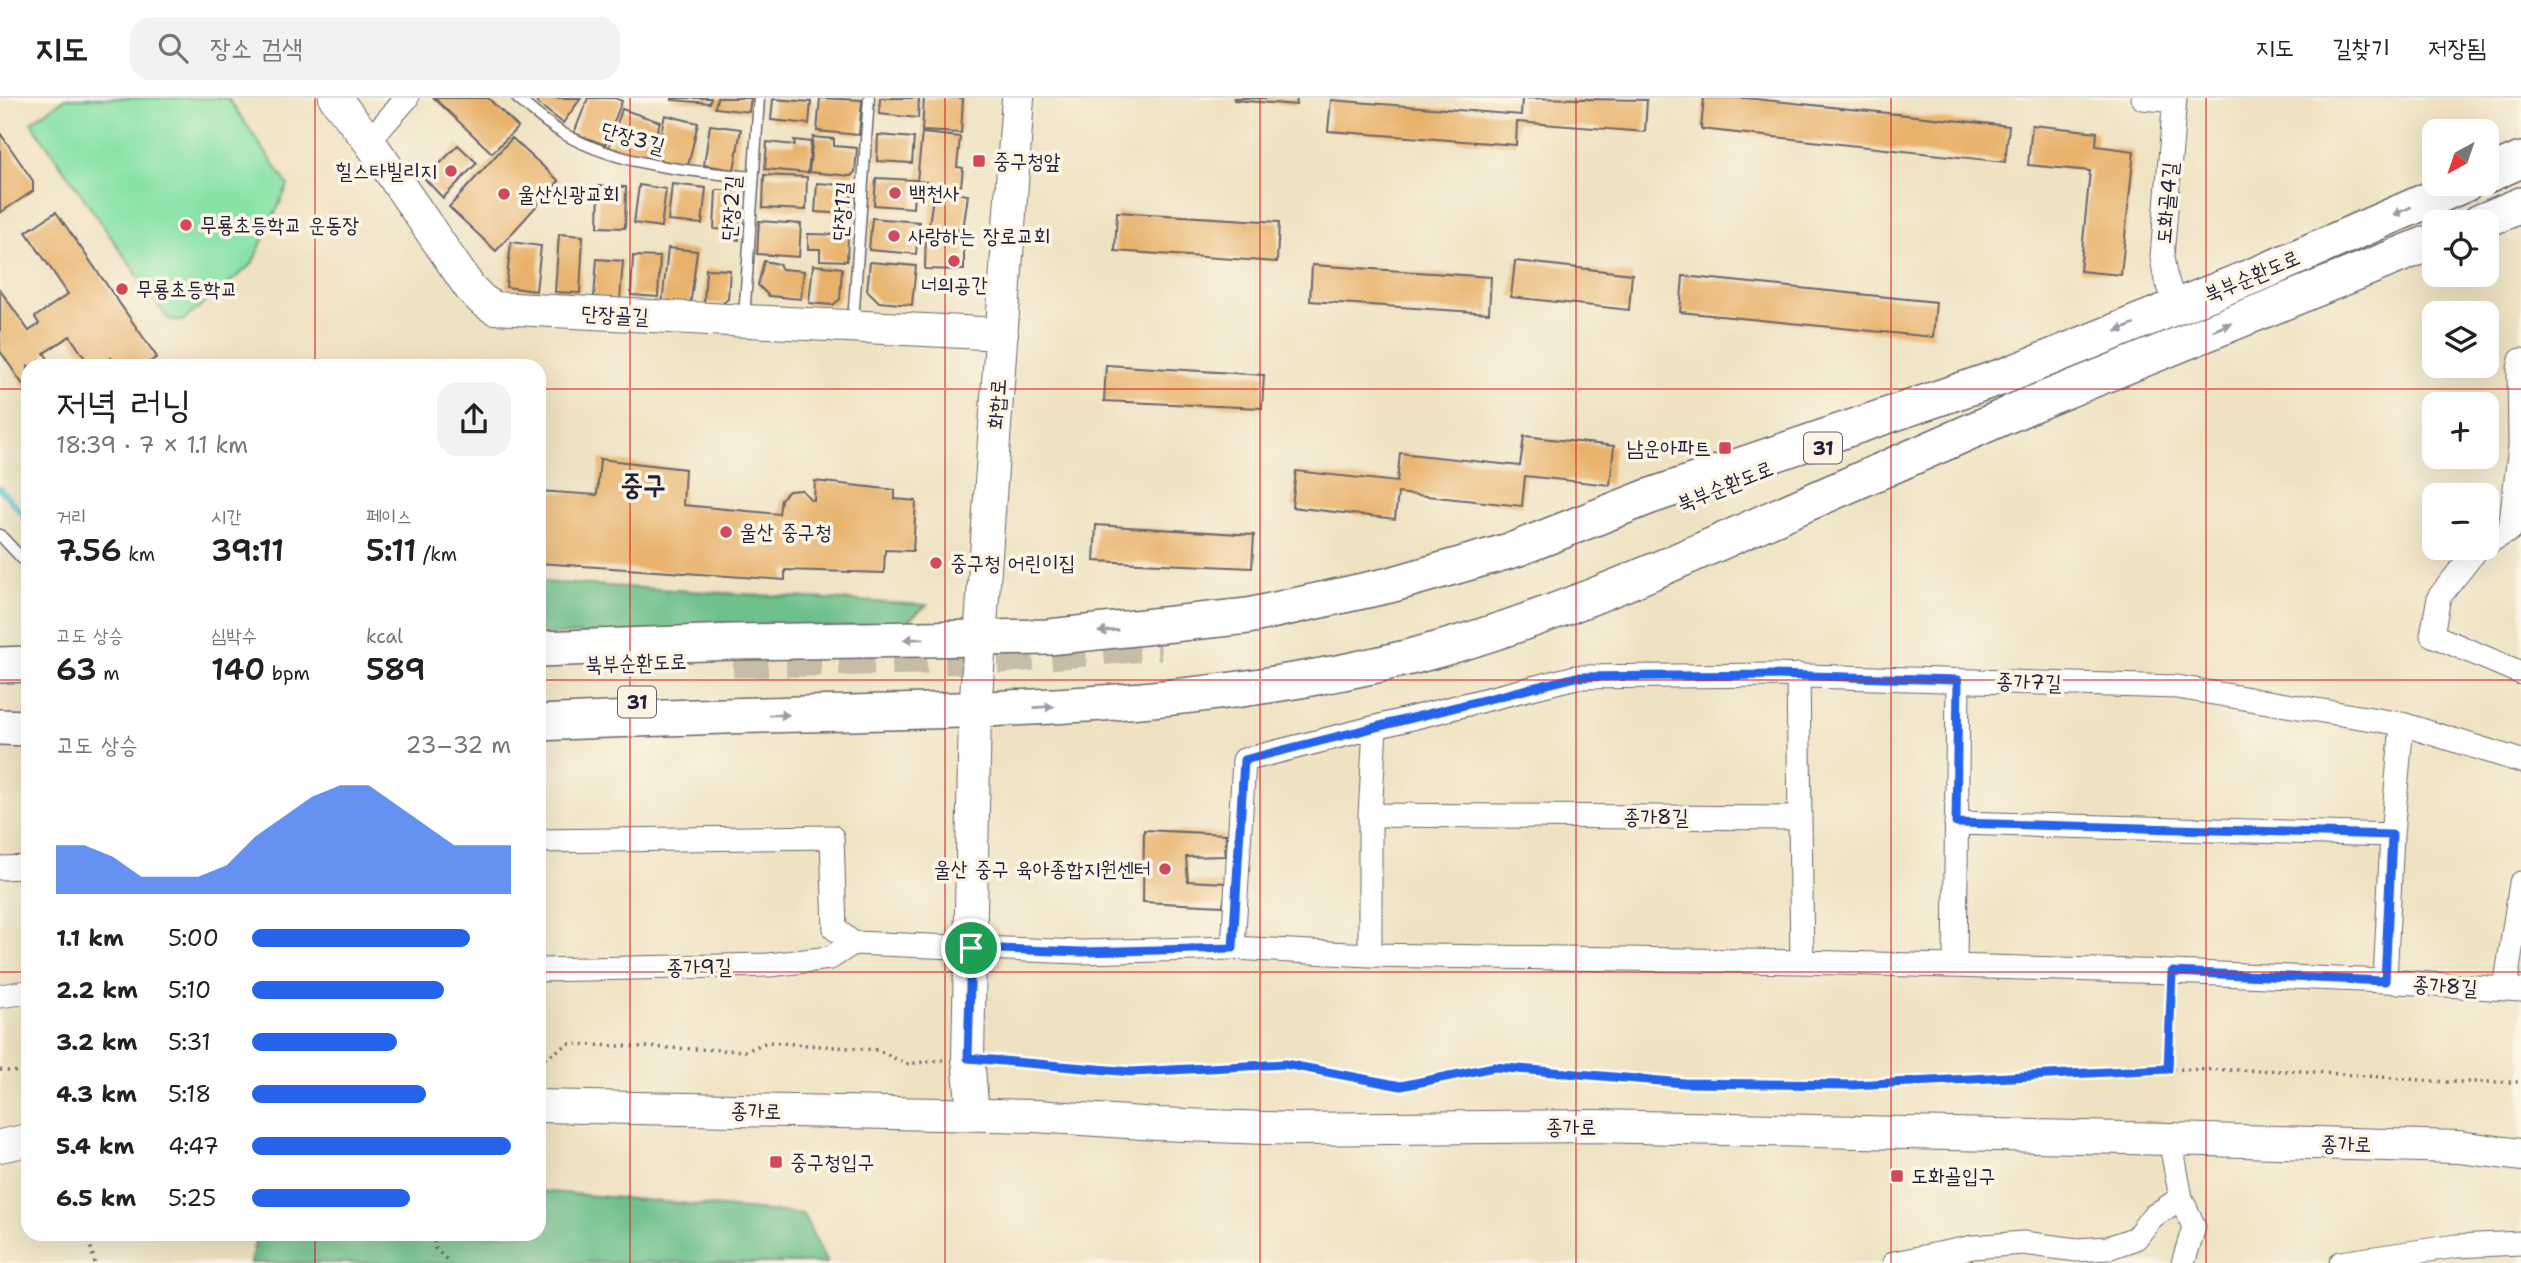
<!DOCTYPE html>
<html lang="ko">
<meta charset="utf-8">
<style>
body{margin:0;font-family:"Shantell Sans","Poor Story",sans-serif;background:#f2f2f2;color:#222;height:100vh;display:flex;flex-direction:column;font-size:26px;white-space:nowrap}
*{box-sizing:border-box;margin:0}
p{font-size:23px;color:#767676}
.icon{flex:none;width:38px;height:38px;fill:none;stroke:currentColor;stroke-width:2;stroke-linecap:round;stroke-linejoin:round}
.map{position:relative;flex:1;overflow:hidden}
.panel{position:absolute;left:21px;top:261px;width:525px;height:882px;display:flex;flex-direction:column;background:#fff;border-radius:21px;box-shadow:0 7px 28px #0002}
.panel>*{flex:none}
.needle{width:46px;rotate:220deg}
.controls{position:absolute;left:2422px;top:21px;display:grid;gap:14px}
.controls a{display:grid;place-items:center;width:77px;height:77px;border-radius:14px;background:#fff;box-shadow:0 7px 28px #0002;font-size:35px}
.pin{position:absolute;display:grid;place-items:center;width:60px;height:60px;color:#fff;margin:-30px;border:4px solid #fff;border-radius:50%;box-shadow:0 2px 7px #0007}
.round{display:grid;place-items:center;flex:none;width:74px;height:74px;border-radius:21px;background:#f2f2f2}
.headline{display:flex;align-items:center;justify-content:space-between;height:119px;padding:0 35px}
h1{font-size:38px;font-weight:600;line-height:52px}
.stats{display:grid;grid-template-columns:repeat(3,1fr);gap:10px;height:119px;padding:7px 35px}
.stats div{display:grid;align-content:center}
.stats b{font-size:30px;font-weight:600}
.stats small{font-size:19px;font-weight:400}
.stats p{font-size:19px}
.chart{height:196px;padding:14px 35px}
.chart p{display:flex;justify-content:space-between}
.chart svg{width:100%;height:126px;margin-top:7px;fill:#2563eb;opacity:.7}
ul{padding:0 35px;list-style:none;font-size:23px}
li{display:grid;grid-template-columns:112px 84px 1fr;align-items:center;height:52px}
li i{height:18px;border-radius:9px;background:#2563eb}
header{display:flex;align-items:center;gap:42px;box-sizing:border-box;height:98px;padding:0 35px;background:#fff;border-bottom:2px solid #e0e0e0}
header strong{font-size:33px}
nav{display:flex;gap:38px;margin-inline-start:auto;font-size:24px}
.search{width:490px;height:63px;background:#f2f2f2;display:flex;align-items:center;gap:18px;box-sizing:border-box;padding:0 24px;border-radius:21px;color:#767676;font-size:26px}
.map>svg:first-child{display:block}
.green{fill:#88e2a7;stroke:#558271;stroke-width:2}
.forest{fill:#6ec08c;stroke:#487164;stroke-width:2}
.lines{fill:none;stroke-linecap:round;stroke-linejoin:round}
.stream{stroke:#57bfd4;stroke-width:6}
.building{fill:#e8b26c}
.primary-tunnel{stroke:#c6bca7;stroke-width:35;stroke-dasharray:35 18;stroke-linecap:butt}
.lane-casing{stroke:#6a656a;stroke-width:13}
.street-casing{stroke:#6a656a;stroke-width:25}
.secondary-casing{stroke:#6a656a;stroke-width:34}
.primary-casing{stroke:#6a656a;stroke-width:38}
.path{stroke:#6a656a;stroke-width:3.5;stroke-dasharray:2 5;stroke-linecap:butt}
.lane{stroke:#fff;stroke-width:10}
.street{stroke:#fff;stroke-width:23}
.secondary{stroke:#fff;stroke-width:32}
.primary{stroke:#fff;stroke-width:35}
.oneway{fill:#9c9ca7}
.route-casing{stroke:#fff;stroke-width:14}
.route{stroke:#2563eb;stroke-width:9}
.grid{fill:none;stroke:#d62828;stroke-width:2;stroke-opacity:0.55}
.poi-dot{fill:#d1495b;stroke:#fcf5e5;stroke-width:2.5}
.labels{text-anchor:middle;stroke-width:7;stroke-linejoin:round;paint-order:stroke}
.shield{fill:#fcf5e5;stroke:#63616e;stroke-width:2}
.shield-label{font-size:19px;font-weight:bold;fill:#22223b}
.street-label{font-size:21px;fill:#22223b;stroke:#fcf5e5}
.poi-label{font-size:21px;fill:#22223b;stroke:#fcf5e5;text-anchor:start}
.district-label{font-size:28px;font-weight:bold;fill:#22223b;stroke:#fcf5e5}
</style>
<header>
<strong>지도</strong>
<div class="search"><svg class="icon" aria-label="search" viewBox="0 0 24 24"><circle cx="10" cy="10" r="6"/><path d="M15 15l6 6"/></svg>장소 검색</div>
<nav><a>지도</a><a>길찾기</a><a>저장됨</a></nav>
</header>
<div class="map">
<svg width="2521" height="1165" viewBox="0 0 2521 1165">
<rect width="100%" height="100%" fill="#fcf5e5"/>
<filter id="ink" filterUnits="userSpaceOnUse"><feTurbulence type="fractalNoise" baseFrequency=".0143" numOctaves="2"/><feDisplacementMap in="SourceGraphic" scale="14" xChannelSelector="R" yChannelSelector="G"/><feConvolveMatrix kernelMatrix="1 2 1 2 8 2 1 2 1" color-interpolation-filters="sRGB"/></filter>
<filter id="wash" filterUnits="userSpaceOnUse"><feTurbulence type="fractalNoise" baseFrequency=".00686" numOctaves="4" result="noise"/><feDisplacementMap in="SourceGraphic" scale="28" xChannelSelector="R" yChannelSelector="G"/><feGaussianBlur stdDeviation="1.57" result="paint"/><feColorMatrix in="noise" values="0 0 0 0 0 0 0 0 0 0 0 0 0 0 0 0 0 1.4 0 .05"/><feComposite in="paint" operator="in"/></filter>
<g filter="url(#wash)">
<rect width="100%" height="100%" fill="#efe2c2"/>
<!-- green -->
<path class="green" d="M66,0H228L288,87L252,166L183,223L168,221L31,24Z"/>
<!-- forest -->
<path class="forest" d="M539,484L927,507L902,527L539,537Z
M539,1093L803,1116L827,1165H250L257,1136H539Z"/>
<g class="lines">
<!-- stream -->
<path class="stream" d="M0,391L28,422"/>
</g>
<g id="blocks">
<!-- building -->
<path class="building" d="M434,0H488L518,29L492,55Z
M537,0H581L563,25L537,5Z
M588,0H615L622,3L605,47L574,35Z
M672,0H711L710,5L672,2Z
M717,0H751L749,14L715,10Z
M820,0L862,2L859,37L817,33Z
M880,0H919L918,20L879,16Z
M924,0H963L961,35L922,33Z
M1234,0H1297L1296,7L1234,2Z
M1522,0L1647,2L1645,34L1517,24L1516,47L1328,33L1331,2L1521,17Z
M1704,0H1746L2009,28L2005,64L1701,31Z
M773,1L811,4L809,26L771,22Z
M622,11L660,24L647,62L609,49Z
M665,17L698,25L688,68L655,61Z
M710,27L741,31L734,72L704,67Z
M2032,27L2097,34L2096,48L2134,53L2121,177L2080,173L2090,73L2028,67Z
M0,35L33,83V93L0,115Z
M922,35L960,39L957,69L963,70L961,88L917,83Z
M878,37L914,40L912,65L877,63Z
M813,39L834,41V48L857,50L855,74L851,78L809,74Z
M512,40L559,83L496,153L449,109Z
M794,42L811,44L808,75L765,71L767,44L795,47Z
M458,47L477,65L443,100L425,81Z
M764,77L807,79L806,112L763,110Z
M876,80L915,82L913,110L874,107Z
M817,85L852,88L850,116L815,114Z
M672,86L706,90L702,126L668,123Z
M639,87L666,91L661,129L634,125Z
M599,88L626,89L625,130L598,129Z
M716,92H731L741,102L739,142L730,141V132L714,131Z
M934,92L968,97L963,132L929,127Z
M56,114L157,259L144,268H117L111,260L100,268H90L70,238L44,255L53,268H28V294L0,253V192L29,233L39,226L35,219L68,196L26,134Z
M1117,114L1279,124L1277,164L1115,153Z
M872,120L919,124L916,156L869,152Z
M759,123L801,126L799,159L757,156Z
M926,133L964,134V172L925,171Z
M559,136L583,138L580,195L555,194Z
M808,136L848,137L847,163L820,162V151H808Z
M511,144L541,148L536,193L506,189Z
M668,150L697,153L690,210L662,207Z
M633,158L660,159L658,199L631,197Z
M597,161L623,163L620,202L594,199Z
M764,163L779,166L782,171L804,173L801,201L769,198L758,187Z
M1515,163L1632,176L1629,212L1511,199Z
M870,164L916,168L912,207L879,204L867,192Z
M813,167L842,170L840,201L833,207L809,205Z
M1312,167L1491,179L1489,215L1310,203Z
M706,171L730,172L728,201L722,206L704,205Z
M1683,178L1936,204L1933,239L1680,214Z
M1106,267L1264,277L1262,310L1104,303Z
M1524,338L1614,348L1610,387L1525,378L1522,408L1398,395L1395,421L1292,409L1296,373L1397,384L1400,355L1520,368Z
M600,361L685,371L683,407L779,416L781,401L789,393L802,392L811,402H814L815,383L895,392V401L916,403L913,453L885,452L884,475L785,472V482L539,465V393L597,397Z
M1096,427L1254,437L1252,470L1094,463Z
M1144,732L1226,736L1225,758L1186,759L1188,783L1227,785L1223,808L1143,804Z"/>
</g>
</g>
<g filter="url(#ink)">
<use href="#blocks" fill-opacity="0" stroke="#6a656a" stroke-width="2"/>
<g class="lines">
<!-- primary-tunnel -->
<path class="primary-tunnel" d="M733,562L998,558L1160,545"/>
<!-- lane casing -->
<g class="lane-casing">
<path id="lane" d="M517,0C532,13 547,26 564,36C622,68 688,73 753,79
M744,221L759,0
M853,224L869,0
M0,437L28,467"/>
</g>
<!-- street casing -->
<g class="street-casing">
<path id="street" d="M2143,0L2175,3
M2175,0L2162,159L2165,177L2176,209
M369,43L407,0
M2487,445L2510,432L2520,348L2519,271L2521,262
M2478,450L2439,499L2432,537L2521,575
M1798,577L1802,864
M1370,717L1799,720
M1956,725L2392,737
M539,743L832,739L835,831L853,845L1081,854L1233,850L1370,857L1802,864L2172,874L2385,883L2521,892
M0,770L28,769
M1233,850L1244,662L1576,579L1774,577L2177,589L2402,626L2521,663
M1370,857V717L1375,630
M1955,868L1958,582
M539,872L769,867L830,860L853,845
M2385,883L2392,737L2402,626
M2505,891L2521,785
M0,898L28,894
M2170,1041L2181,1100L2194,1129L2183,1165
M1894,1165L1973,1149L2023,1145L2077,1152L2108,1150L2136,1140L2152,1119L2181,1100
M2341,1165L2456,1148L2521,1145"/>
</g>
<!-- secondary casing -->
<g class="secondary-casing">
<path id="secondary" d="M335,0L369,43L470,190L482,202L494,210L1002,236
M539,1008L1036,1018L1158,1026L1294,1031L1594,1028L2170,1041L2459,1049L2521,1057
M973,1017L968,959L975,613L1018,0
M0,1048L28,1042"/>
</g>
<!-- primary casing -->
<g class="primary-casing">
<path id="primary" d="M2487,77L2521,62
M2480,124L2521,107
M1997,281L2270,171L2465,86
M2013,314L2434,143
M539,551L733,544L1049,539L1248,518L1390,487L1516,451L1648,399L2018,273
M0,567L28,566
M539,625C643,620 746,617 850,615C1040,611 1229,605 1414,558C1537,526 1653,475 1769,422C1857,383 1945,345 2033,306
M0,629L28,630"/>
</g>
<!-- path -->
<path class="path" d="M996,962L1132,974L1285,966L1401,988L1494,969L1684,985L1852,987L2168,971L2301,973L2446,984H2521
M539,964L568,946L746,953L767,944L877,952L907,966L943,962
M2168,971L2171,896
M0,972L28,975
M87,1136L95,1165
M433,1136L435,1150L450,1165"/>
<!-- lane -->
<use href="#lane" class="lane"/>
<!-- street -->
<use href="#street" class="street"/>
<!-- secondary -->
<use href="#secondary" class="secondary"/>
<!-- primary -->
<use href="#primary" class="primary"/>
</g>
<!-- one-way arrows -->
<defs><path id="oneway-solid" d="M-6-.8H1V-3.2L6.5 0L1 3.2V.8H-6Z" transform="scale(1.75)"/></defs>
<g class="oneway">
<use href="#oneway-solid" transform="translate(2402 113) rotate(156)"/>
<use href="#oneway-solid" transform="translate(2222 229) rotate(-22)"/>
<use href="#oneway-solid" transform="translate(2125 230) rotate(158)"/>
<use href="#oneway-solid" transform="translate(1108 533) rotate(175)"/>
<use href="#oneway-solid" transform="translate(914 541) rotate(179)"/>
<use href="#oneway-solid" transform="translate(1044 609) rotate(-3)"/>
<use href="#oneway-solid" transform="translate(779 617) rotate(-1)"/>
</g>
</g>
<g class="lines" filter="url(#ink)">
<!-- route casing -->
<g class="route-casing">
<path id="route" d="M1774,577L1958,582L1956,725L2392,737L2385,883L2172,874L2168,971L1852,987L1684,985L1494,969L1401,988L1285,966L1132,974L968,960L971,850L1081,854L1233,850L1244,662L1576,579Z"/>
</g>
<!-- route -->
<use href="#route" class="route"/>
</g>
<!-- grid -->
<path class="grid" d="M315,0V268M630,0V1165M945,0V1165M1260,0V1165M1576,0V1165M1891,0V1165M2206,0V1165M0,291H28M539,291H2521M0,582H28M539,582H2521M0,874H28M539,874H2521M315,1136V1165"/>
<!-- markers -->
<g class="poi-dot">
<rect x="972" y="56" width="14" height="14" rx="3.5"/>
<circle cx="451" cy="73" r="7"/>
<circle cx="895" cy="95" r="7"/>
<circle cx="504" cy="96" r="7"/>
<circle cx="186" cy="127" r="7"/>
<circle cx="894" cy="138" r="7"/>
<circle cx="954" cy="163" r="7"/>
<circle cx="122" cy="191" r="7"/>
<rect x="1718" y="343" width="14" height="14" rx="3.5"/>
<circle cx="726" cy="434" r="7"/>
<circle cx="936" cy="465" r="7"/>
<circle cx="1165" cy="771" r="7"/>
<rect x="769" y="1057" width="14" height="14" rx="3.5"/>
<rect x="1890" y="1071" width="14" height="14" rx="3.5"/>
</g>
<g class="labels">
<!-- shield labels -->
<g class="shield">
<rect x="1804" y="334.5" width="38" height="31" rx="5"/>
<rect x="618" y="588.5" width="38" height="31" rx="5"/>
</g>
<g class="shield-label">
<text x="1823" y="357">31</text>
<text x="637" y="611">31</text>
</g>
<!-- street labels -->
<g class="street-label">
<text transform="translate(633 40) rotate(16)" y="7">단장3길</text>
<text transform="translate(2167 105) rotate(-85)" y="7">도화골4길</text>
<text transform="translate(731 110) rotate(-86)" y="7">단장2길</text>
<text transform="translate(842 113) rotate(-86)" y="7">단장1길</text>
<text transform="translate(2252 178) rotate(-23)" y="7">북부순환도로</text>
<text transform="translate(615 217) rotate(3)" y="7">단장골길</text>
<text transform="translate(997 306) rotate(-86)" y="7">화합로</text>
<text transform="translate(1725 388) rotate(-22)" y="7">북부순환도로</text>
<text transform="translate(636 565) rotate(-2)" y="7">북부순환도로</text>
<text transform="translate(2029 584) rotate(2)" y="7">종가7길</text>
<text x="1656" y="726">종가8길</text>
<text transform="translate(699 869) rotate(-1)" y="7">종가9길</text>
<text transform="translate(2445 888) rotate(4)" y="7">종가8길</text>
<text transform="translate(756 1013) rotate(1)" y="7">종가로</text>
<text x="1571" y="1036">종가로</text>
<text transform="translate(2346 1046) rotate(1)" y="7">종가로</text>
</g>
<!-- poi labels -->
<g class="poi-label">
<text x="993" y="70">중구청앞</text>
<text x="437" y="80" text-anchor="end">힐스타빌리지</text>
<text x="909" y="102">백천사</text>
<text x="518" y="103">울산신광교회</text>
<text x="200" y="134">무룡초등학교 운동장</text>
<text x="908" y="145">사랑하는 장로교회</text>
<text x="954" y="194" text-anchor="middle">너의공간</text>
<text x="136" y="198">무룡초등학교</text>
<text x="1711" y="357" text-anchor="end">남운아파트</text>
<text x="740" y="441">울산 중구청</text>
<text x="950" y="472">중구청 어린이집</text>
<text x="1151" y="778" text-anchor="end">울산 중구 육아종합지원센터</text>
<text x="790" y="1071">중구청입구</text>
<text x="1911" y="1085">도화골입구</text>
</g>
<!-- district labels -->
<g class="district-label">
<text x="643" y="396">중구</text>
</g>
</g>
</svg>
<div class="controls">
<a><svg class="needle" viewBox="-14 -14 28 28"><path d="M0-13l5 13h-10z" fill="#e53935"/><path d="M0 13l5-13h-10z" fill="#767676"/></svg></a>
<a><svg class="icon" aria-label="locate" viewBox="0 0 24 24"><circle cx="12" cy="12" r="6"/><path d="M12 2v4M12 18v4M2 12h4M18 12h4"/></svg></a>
<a><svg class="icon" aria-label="layers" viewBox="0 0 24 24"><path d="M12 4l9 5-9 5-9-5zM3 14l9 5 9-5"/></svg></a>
<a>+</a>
<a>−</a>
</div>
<div class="pin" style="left:971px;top:850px;background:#1e9e55"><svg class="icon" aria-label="arrive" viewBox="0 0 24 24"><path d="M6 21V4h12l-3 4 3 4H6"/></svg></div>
<section class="panel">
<div class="headline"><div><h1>저녁 러닝</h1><p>18:39 · 7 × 1.1 km</p></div><a class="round"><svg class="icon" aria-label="share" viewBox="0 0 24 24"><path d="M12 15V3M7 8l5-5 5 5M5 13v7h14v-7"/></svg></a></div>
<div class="stats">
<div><p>거리</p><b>7.56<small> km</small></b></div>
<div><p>시간</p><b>39:11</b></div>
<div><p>페이스</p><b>5:11<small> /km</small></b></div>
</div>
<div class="stats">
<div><p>고도 상승</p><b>63<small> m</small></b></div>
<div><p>심박수</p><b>140<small> bpm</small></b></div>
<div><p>kcal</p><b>589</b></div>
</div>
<div class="chart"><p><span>고도 상승</span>23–32 m</p>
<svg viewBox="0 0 160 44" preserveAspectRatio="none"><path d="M0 44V27L10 27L20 31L30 38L40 38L50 38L60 34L70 24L80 17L90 10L100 6L110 6L120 13L130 20L140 27L150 27L160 27V44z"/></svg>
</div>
<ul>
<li><b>1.1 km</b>5:00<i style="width:84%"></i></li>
<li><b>2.2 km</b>5:10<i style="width:74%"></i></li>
<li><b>3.2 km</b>5:31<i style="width:56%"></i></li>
<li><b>4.3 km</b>5:18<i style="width:67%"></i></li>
<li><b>5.4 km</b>4:47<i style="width:100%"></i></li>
<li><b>6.5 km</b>5:25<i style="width:61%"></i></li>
</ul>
</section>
</div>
